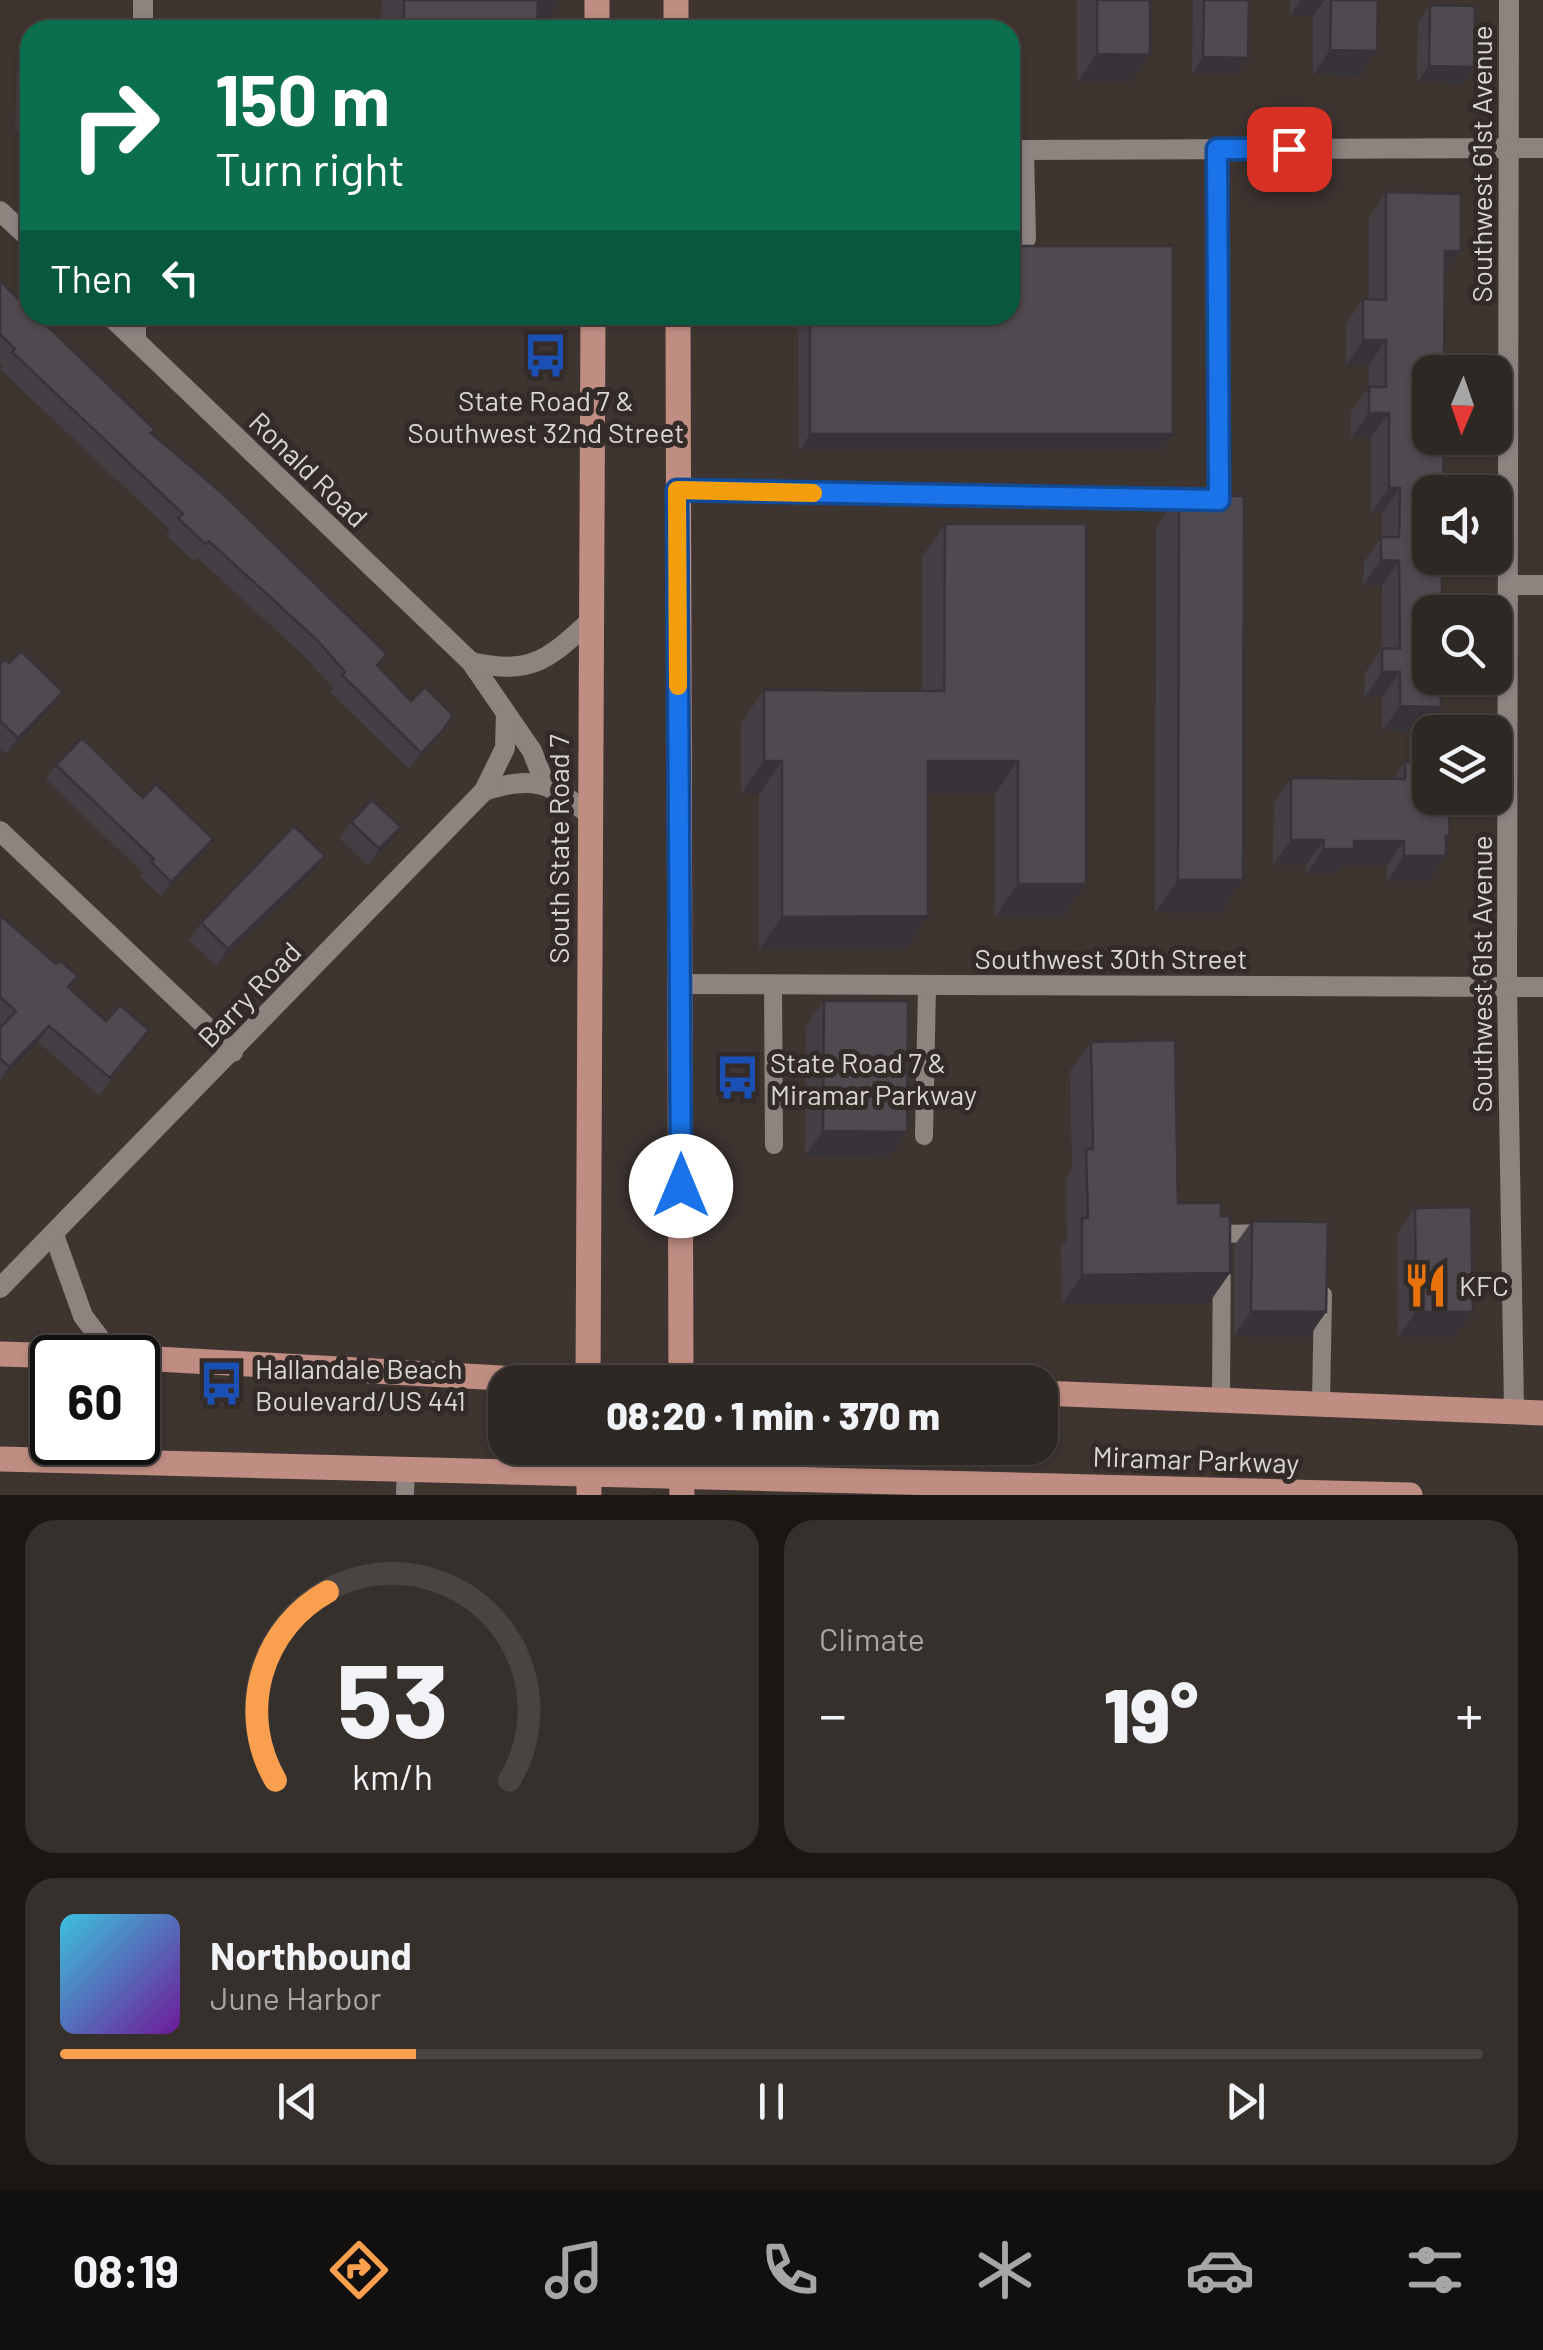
<!DOCTYPE html>
<meta charset="utf-8">
<style>
:root{--surface:#2e2825;--page:#36302d;--text:#f1f3f6;--muted:#a7a6a7;--line:#494442;--accent:#fa9f4e}
body{margin:0;font-family:Barlow,sans-serif;background:var(--page);color:var(--text);height:100vh;display:flex;flex-direction:column;font-size:38px;white-space:nowrap}
*{box-sizing:border-box;margin:0}
p{font-size:32px;color:var(--muted)}
.icon{flex:none;width:55px;height:55px;fill:none;stroke:currentColor;stroke-width:2;stroke-linecap:round;stroke-linejoin:round}
.map{position:relative;height:1495px;overflow:hidden}
.side{display:flex;flex-direction:column;gap:25px;padding:25px;background:#191614;flex:1}
.side>*{flex:none}
.top-card{position:absolute;left:20px;top:20px;width:1000px;height:305px;border-radius:30px;box-shadow:0 2px 8px #0004,0 0 0 2px var(--line);background:#0b6e4f;color:#fff;overflow:hidden}
.needle{width:65px;rotate:182deg}
.tools{position:absolute;left:1412px;top:355px;display:grid;gap:20px}
.tools a{display:grid;place-items:center;width:100px;height:100px;border-radius:20px;background:var(--surface);box-shadow:0 2px 8px #0004,0 0 0 2px var(--line);font-size:50px}
.speed{position:absolute;left:30px;top:1335px;display:flex;gap:20px;font-size:50px;font-weight:700;text-align:center}
.speed>*{display:grid;place-content:center;width:130px;height:130px;border-radius:50%;background:var(--surface);box-shadow:0 2px 8px #0004,0 0 0 2px var(--line);line-height:1}
.speed .limit{border:5px solid #111;border-radius:15px;background:#fff;color:#111}
.pin{position:absolute;display:grid;place-items:center;width:85px;height:85px;color:#fff;margin:-42px;border-radius:20px;box-shadow:0 5px 15px #0006}
.me{position:absolute;width:110px;margin:-55px;rotate:0deg;stroke-linejoin:round;filter:drop-shadow(0 0 8px #0008)}
.turn{display:flex;align-items:center;gap:35px;height:210px;padding:0 30px;font-size:45px}
.turn .icon{width:130px;height:130px;stroke-width:2.5}
.turn b{display:block;font-size:70px;line-height:85px}
.then{display:flex;align-items:center;height:95px;padding:0 30px;background:#0003;gap:20px;font-size:38px}
.big{font-size:75px;font-weight:800;line-height:1.1}
.side .card{flex:1;display:flex;flex-direction:column;justify-content:center;gap:15px;min-width:0;padding:0 35px;border-radius:30px;background:var(--page)}
.side .dial{align-items:center;gap:0}
.dial svg{height:260px;overflow:visible;fill:none;stroke:var(--line);stroke-width:7;stroke-linecap:round;text-anchor:middle}
.dial text{fill:var(--text);stroke:none}
.song{display:flex;align-items:center;gap:30px}
.cover{width:120px;height:120px;border-radius:15px;background:linear-gradient(135deg,hsl(190 70% 55%),hsl(280 70% 35%))}
.played{height:10px;border-radius:5px;background:linear-gradient(90deg,var(--accent) 25%,var(--line) 25%)}
.keys{display:flex;justify-content:space-around;direction:ltr}
.heat{display:flex;justify-content:space-between;align-items:center;font-size:55px;direction:ltr}
.side .tiles{flex:1;display:grid;gap:25px;grid-template-columns:1fr 1fr}
.card:last-child{grid-column:span 2}
.trip{position:absolute;left:488px;top:1365px;width:570px;height:100px;border-radius:30px;background:var(--surface);box-shadow:0 2px 8px #0004,0 0 0 2px var(--line);font-weight:800;line-height:100px;text-align:center}
.tabs{display:flex;height:160px;justify-content:space-around;align-items:center;background:#12100f;color:var(--muted)}
.tabs .icon{width:70px;height:70px}
.tabs .selected{color:var(--accent)}
.tabs b{font-size:45px;color:var(--text)}
.map>svg:first-child{display:block}
.lines{fill:none;stroke-linecap:round;stroke-linejoin:round}
.lane{stroke:#8d837f;stroke-width:18}
.street{stroke:#8d837f;stroke-width:20}
.primary{stroke:#c08d83;stroke-width:25}
.wall{fill:#443f45}
.shaded-wall{fill:#373338}
.building{fill:#4f4950;stroke:#373338;stroke-width:2.5}
.route-casing{stroke:#114b97;stroke-width:25}
.route{stroke:#1a73e8;stroke-width:18}
.slow{stroke:#f59e0b;stroke-width:18}
.labels{text-anchor:middle;dominant-baseline:central;stroke-width:10;stroke-linejoin:round;paint-order:stroke}
.street-label{font-size:28px;fill:#dbd6d4;stroke:#332b27}
.poi-label{font-size:28px;fill:#dbd6d4;stroke:#332b27;text-anchor:start}
</style>
<div class="map">
<svg width="1543" height="1495" viewBox="0 0 1543 1495">
<rect width="100%" height="100%" fill="#3e3531"/>
<g class="lines">
<g class="lane">
<polyline points="1025,150 1027,239"/>
<polyline points="677,491 1219,499 1217,149"/>
<polyline points="773,985 774,1145"/>
<polyline points="924,1136 927,985"/>
<polyline points="1221,1399 1222,1234 1266,1233"/>
<polyline points="1321,1402 1323,1295"/>
<polyline points="405,1495 406,1467"/>
</g>
<g class="street">
<polyline points="1509,0 1507,987 1514,1409"/>
<polyline points="143,30 143,0"/>
<polyline points="1010,150 1543,148"/>
<polyline points="0,211 30,239"/>
<polyline points="109,315 471,662 532,751 545,784"/>
<polyline points="136,340 136,315"/>
<polyline points="1509,585 1543,585"/>
<path d="M471,662C530,675 547,661 590,621"/>
<path d="M484,791C533,776 549,781 588,814"/>
<polyline points="0,831 233,1052"/>
<polyline points="679,984 1543,987"/>
<polyline points="54,1235 83,1316 114,1357"/>
<polyline points="0,1288 484,791 505,748 506,713"/>
</g>
<g class="primary">
<polyline points="676,0 676,30"/>
<polyline points="597,30 597,0"/>
<polyline points="678,315 681,1382"/>
<polyline points="0,1354 130,1358"/>
<polyline points="138,1358 501,1378 704,1382"/>
<polyline points="588,1382 593,315"/>
<polyline points="1040,1393 1543,1413"/>
<polyline points="589,1448 589,1495"/>
<polyline points="681,1448 682,1495"/>
<polyline points="0,1459 1410,1495"/>
</g>
</g>
<g class="wall">
<polygon points="382,0 561,0 547,20 537,20 537,30 381,30"/>
<polygon points="1077,0 1150,0 1130,83 1077,82"/>
<polygon points="1193,0 1249,0 1248,58 1236,75 1192,74"/>
<polygon points="1290,0 1378,0 1377,51 1359,76 1313,75 1313,16 1290,16"/>
<polygon points="1430,5 1474,67 1462,84 1417,82 1418,22"/>
<polygon points="29,51 30,134 15,134 17,68"/>
<polygon points="1386,192 1461,251 1445,273 1430,612 1445,686 1423,732 1382,731 1382,697 1364,697 1365,673 1382,648 1382,586 1363,585 1364,562 1382,537 1382,513 1371,513 1371,438 1351,438 1351,412 1369,387 1369,365 1346,365 1346,324 1363,299 1369,299 1369,217"/>
<polygon points="0,281 155,430 152,434 387,654 378,667 431,747 409,769 330,692 333,688 305,657 197,557 194,561 166,535 170,530 0,369 3,365 0,362"/>
<polygon points="798,315 1010,315 1173,434 1162,451 799,451"/>
<polygon points="1179,495 1220,913 1155,912 1156,528"/>
<polygon points="945,524 1086,884 1063,917 995,917 995,794 928,794 906,949 759,949 759,794 741,794 741,723 764,690 922,691 922,557"/>
<polygon points="9,663 63,692 51,708 6,754 0,749 0,664"/>
<polygon points="1405,762 1450,836 1446,842 1446,856 1428,881 1387,881 1387,866 1342,866 1336,874 1306,874 1306,865 1273,865 1274,803 1291,778 1393,779"/>
<polygon points="56,765 213,839 203,853 161,896 140,876 143,873 46,779"/>
<polygon points="351,822 389,844 368,866 339,838"/>
<polygon points="325,856 313,872 216,966 189,940 201,923"/>
<polygon points="0,915 70,988 106,1021 149,1030 99,1095 38,1042 0,1081 0,1028 3,1025 0,1023"/>
<polygon points="824,1001 907,1132 889,1157 805,1156 806,1026"/>
<polygon points="1091,1042 1178,1203 1209,1303 1062,1304 1061,1248 1067,1240 1066,1178 1072,1169 1070,1071"/>
<polygon points="1415,1208 1473,1312 1455,1337 1398,1337 1397,1234"/>
<polygon points="1252,1221 1309,1337 1234,1336 1234,1246"/>
</g>
<g class="shaded-wall">
<polygon points="528,0 561,0 547,20 515,19"/>
<polygon points="1301,0 1325,0 1313,16 1290,16"/>
<polygon points="1330,50 1377,51 1359,76 1313,75"/>
<polygon points="1097,54 1150,55 1130,83 1077,82"/>
<polygon points="1203,57 1248,58 1236,75 1192,74"/>
<polygon points="1429,66 1474,67 1462,84 1417,82"/>
<polygon points="26,117 30,117 30,134 15,134"/>
<polygon points="1445,251 1461,251 1443,276"/>
<polygon points="1363,340 1386,340 1369,365 1346,365"/>
<polygon points="1369,413 1389,413 1371,438 1351,438"/>
<polygon points="810,434 1173,434 1162,451 799,451"/>
<polygon points="1389,488 1400,488 1382,513 1371,513"/>
<polygon points="1381,560 1399,561 1382,586 1363,585"/>
<polygon points="1382,672 1400,672 1382,697 1364,697"/>
<polygon points="1441,686 1445,686 1431,706 1441,707 1423,732 1382,731 1400,706"/>
<polygon points="63,692 51,708 6,754 18,738"/>
<polygon points="443,730 431,747 409,769 421,753"/>
<polygon points="764,761 782,761 759,794 741,794"/>
<polygon points="928,761 1018,761 995,794 905,794"/>
<polygon points="401,827 389,844 368,866 379,849"/>
<polygon points="1446,836 1450,836 1436,856 1446,856 1428,881 1387,881 1404,856"/>
<polygon points="213,839 203,853 161,896 171,882"/>
<polygon points="1291,840 1324,840 1306,865 1273,865"/>
<polygon points="1354,841 1404,841 1387,866 1342,866 1336,874 1306,874 1323,849"/>
<polygon points="325,856 313,872 216,966 228,949"/>
<polygon points="1178,880 1243,880 1220,913 1155,912"/>
<polygon points="1018,884 1086,884 1063,917 995,917"/>
<polygon points="928,916 906,949 759,949 782,917"/>
<polygon points="49,1026 38,1042 0,1081 9,1067"/>
<polygon points="823,1131 907,1132 889,1157 805,1156"/>
<polygon points="1230,1273 1209,1303 1062,1304 1082,1275"/>
<polygon points="1251,1311 1326,1312 1309,1337 1234,1336"/>
<polygon points="1416,1312 1473,1312 1455,1337 1398,1337"/>
</g>
<g class="building">
<polygon points="404,0 538,0 537,30 404,30"/>
<polygon points="1097,0 1150,0 1150,55 1097,54"/>
<polygon points="1204,0 1249,0 1248,58 1203,57"/>
<polygon points="1331,0 1378,0 1377,51 1330,50"/>
<polygon points="1430,5 1475,6 1474,67 1429,66"/>
<polygon points="29,51 30,51 30,117 26,117"/>
<polygon points="1386,192 1461,194 1461,251 1445,251 1444,372 1430,372 1430,438 1444,438 1443,492 1430,492 1430,558 1442,558 1442,612 1430,612 1430,678 1445,678 1445,686 1441,686 1441,707 1400,706 1400,672 1382,672 1382,648 1400,649 1399,561 1381,560 1381,537 1399,537 1400,488 1389,488 1389,413 1369,413 1369,387 1386,387 1386,340 1363,340 1363,299 1386,300"/>
<polygon points="1010,246 1173,246 1173,434 810,434 810,315 1010,315"/>
<polygon points="0,281 30,310 30,315 36,315 155,430 151,433 222,493 387,654 377,665 411,701 425,687 453,715 443,730 421,753 342,675 345,672 317,640 209,541 205,544 178,518 183,514 12,352 15,349 0,334"/>
<polygon points="1179,495 1244,496 1243,880 1178,880"/>
<polygon points="945,524 1086,524 1086,884 1018,884 1018,761 928,761 928,916 782,917 782,761 764,761 764,690 944,691"/>
<polygon points="21,651 63,692 18,738 0,721 0,664 4,659 9,663"/>
<polygon points="82,738 143,798 156,784 213,839 171,882 151,862 154,859 56,765"/>
<polygon points="1405,762 1430,762 1430,798 1448,798 1450,836 1446,836 1446,856 1404,856 1404,841 1354,841 1354,849 1323,849 1324,840 1291,840 1291,778 1405,779"/>
<polygon points="372,800 401,827 379,849 351,822"/>
<polygon points="294,826 325,856 228,949 201,923"/>
<polygon points="0,915 56,964 60,961 78,976 68,987 106,1021 120,1005 149,1030 110,1078 49,1026 9,1067 0,1058 0,1028 16,1011 0,997"/>
<polygon points="824,1001 908,1001 907,1132 823,1131"/>
<polygon points="1175,1040 1178,1203 1221,1203 1221,1216 1230,1216 1230,1273 1082,1275 1082,1218 1088,1218 1086,1149 1093,1149 1091,1042"/>
<polygon points="1471,1207 1473,1312 1416,1312 1415,1208"/>
<polygon points="1252,1221 1328,1222 1326,1312 1251,1311"/>
</g>
<g class="lines">
<defs>
<polyline id="route" points="681,1186 677,490 1219,500 1217,149 1289,149"/>
</defs>
<use href="#route" class="route-casing"/>
<use href="#route" class="route"/>
<polyline class="slow" points="678,686 677,490 813,493"/>
</g>
<defs>
<symbol id="bus-bare" viewBox="-9 -9 18 18"><path d="M-5-6H5V4H4V6H2V4H-2V6H-4V4H-5ZM-3.5-4V0h7V-4ZM-3.5 1.2v1.5H-2V1.2ZM2 1.2v1.5H3.5V1.2Z" fill="#1a4fb4" stroke="#332b27" stroke-width="2.5" paint-order="stroke"/></symbol>
<symbol id="restaurant-bare" viewBox="-9 -9 18 18"><path d="M-5-6h1v4h1v-4h1v4h1v-4h1v5L-1.5 .5V6h-2V.5L-5-1ZM5-6V6H3V1.5H1.5Q1.5-4 5-6Z" fill="#e8710a" stroke="#332b27" stroke-width="2.5" paint-order="stroke"/></symbol>
</defs>
<g fill-rule="evenodd">
<use href="#bus-bare" x="514" y="324" width="63" height="63"/>
<use href="#bus-bare" x="706" y="1046" width="63" height="63"/>
<use href="#restaurant-bare" x="1394" y="1254" width="63" height="63"/>
<use href="#bus-bare" x="190" y="1352" width="63" height="63"/>
</g>
<g class="labels">
<g class="street-label">
<text transform="translate(1481 164) rotate(-90)">Southwest 61st Avenue</text>
<text transform="translate(309 469) rotate(44)">Ronald Road</text>
<text transform="translate(558 849) rotate(-90)">South State Road 7</text>
<text x="1111" y="958">Southwest 30th Street</text>
<text transform="translate(1481 974) rotate(-90)">Southwest 61st Avenue</text>
<text transform="translate(249 994) rotate(-46)">Barry Road</text>
<text transform="translate(1196 1459) rotate(2)">Miramar Parkway</text>
</g>
<g class="poi-label">
<text x="546" y="400" text-anchor="middle">State Road 7 &amp;<tspan x="546" dy="32">Southwest 32nd Street</tspan></text>
<text x="770" y="1062">State Road 7 &amp;<tspan x="770" dy="32">Miramar Parkway</tspan></text>
<text x="1459" y="1285">KFC</text>
<text x="255" y="1368">Hallandale Beach<tspan x="255" dy="32">Boulevard/US 441</tspan></text>
</g>
</g>
</svg>
<div class="tools">
<a><svg class="needle" viewBox="-14 -14 28 28"><path d="M0-13l5 13h-10z" fill="#e53935"/><path d="M0 13l5-13h-10z" fill="#a7a6a7"/></svg></a>
<a><svg class="icon" aria-label="sound" viewBox="0 0 24 24"><path d="M4 9h4l5-4v14l-5-4H4zM17 9q2 3 0 6"/></svg></a>
<a><svg class="icon" aria-label="search" viewBox="0 0 24 24"><circle cx="10" cy="10" r="6"/><path d="M15 15l6 6"/></svg></a>
<a><svg class="icon" aria-label="layers" viewBox="0 0 24 24"><path d="M12 4l9 5-9 5-9-5zM3 14l9 5 9-5"/></svg></a>
</div>
<div class="speed"><div class="limit">60</div></div>
<div class="pin" style="left:1289px;top:149px;background:#d93025"><svg class="icon" aria-label="arrive" viewBox="0 0 24 24"><path d="M6 21V4h12l-3 4 3 4H6"/></svg></div>
<svg class="me" style="left:681px;top:1186px" viewBox="-20 -20 40 40"><circle r="19" fill="#fff"/><path d="M0-13L10 11 0 6-10 11z" fill="#1a73e8"/></svg>
<div class="trip">08:20 · 1 min · 370 m</div>
<div class="top-card">
<div class="turn"><svg class="icon" aria-label="right" viewBox="0 0 24 24"><path d="M7 20v-9h11M14 6l5 5-5 5"/></svg><div><b>150 m</b>Turn right</div></div>
<div class="then">Then<svg class="icon" aria-label="left" viewBox="0 0 24 24"><path d="M17 20v-9H6M10 6l-5 5 5 5"/></svg></div>
</div>
</div>
<section class="side">
<div class="tiles">
<div class="card dial"><svg viewBox="0 0 100 80">
<path d="M14 69A42 42 0 1 1 86 69"/>
<path d="M14 69A42 42 0 0 1 30 11" stroke="#fa9f4e"/>
<text x="50" y="56" font-size="32" font-weight="700">53</text>
<text x="50" y="72" font-size="11">km/h</text>
</svg></div>
<div class="card"><p>Climate</p>
<div class="heat"><a>−</a><b class="big">19°</b><a>+</a></div>
</div>
<div class="card">
<div class="song"><i class="cover"></i><div><b>Northbound</b><p>June Harbor</p></div></div>
<div class="played"></div>
<div class="keys"><svg class="icon" aria-label="previous" viewBox="0 0 24 24"><path d="M18 5L8 12l10 7zM5 5v14"/></svg><svg class="icon" aria-label="pause" viewBox="0 0 24 24"><path d="M8 5v14M16 5v14"/></svg><svg class="icon" aria-label="next" viewBox="0 0 24 24"><path d="M6 5l10 7-10 7zM19 5v14"/></svg></div>
</div>
</div>
</section>
<nav class="tabs">
<b>08:19</b>
<svg class="icon selected" aria-label="directions" viewBox="0 0 24 24"><path d="M12 3l9 9-9 9-9-9zM9 14v-3h6M13 9l2 2-2 2"/></svg>
<svg class="icon" aria-label="music" viewBox="0 0 24 24"><path d="M9 18V5l10-2v13"/><circle cx="6" cy="18" r="3"/><circle cx="16" cy="16" r="3"/></svg>
<svg class="icon" aria-label="phone" viewBox="0 0 24 24"><path d="M5 4h4l2 5-3 2q2 4 5 5l2-3 5 2v4C11 20 4 13 5 4z"/></svg>
<svg class="icon" aria-label="climate" viewBox="0 0 24 24"><path d="M12 3v18M4 7l16 10M4 17L20 7"/></svg>
<svg class="icon" aria-label="car" viewBox="0 0 24 24"><path d="M5 17H2v-5l4-1 3-4h7l3 4 3 1v5h-3M9 17h6M6 11h13"/><circle cx="7" cy="17" r="2"/><circle cx="17" cy="17" r="2"/></svg>
<svg class="icon" aria-label="filters" viewBox="0 0 24 24"><path d="M4 7h16M4 17h16"/><circle cx="9" cy="7" r="2"/><circle cx="15" cy="17" r="2"/></svg>
</nav>
